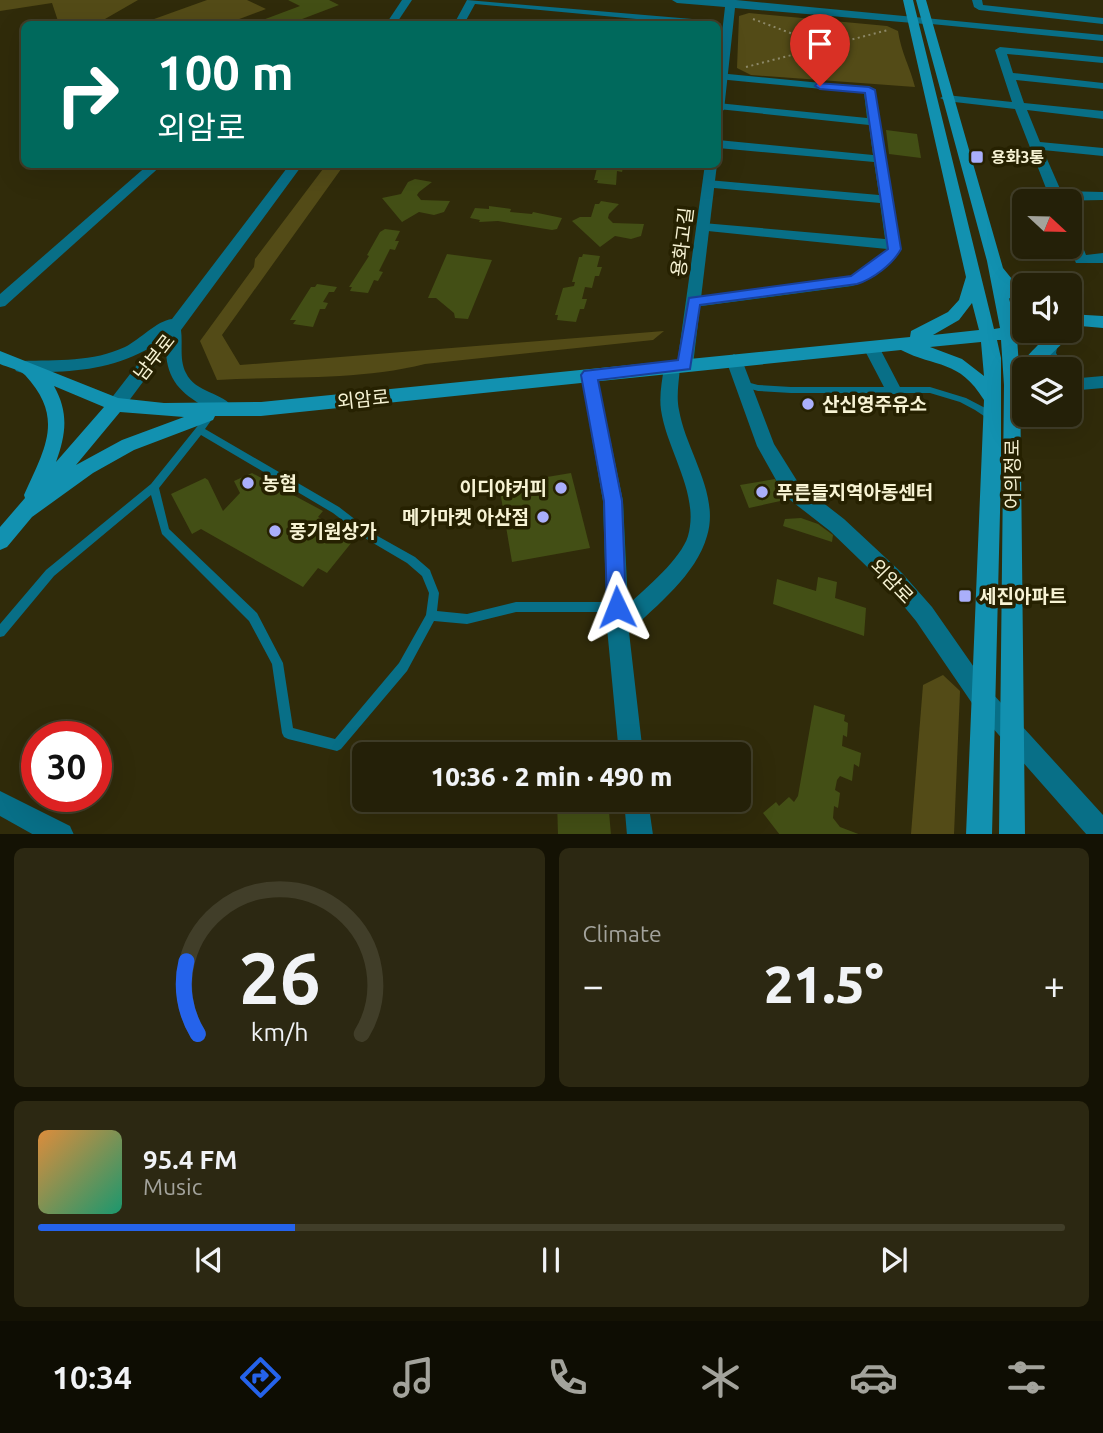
<!DOCTYPE html>
<meta charset="utf-8">
<style>
:root{--surface:#242008;--page:#2c2812;--text:#f1f3f6;--muted:#a3a39c;--line:#413e29;--accent:#2563eb}
body{margin:0;font-family:Ubuntu,"Noto Sans KR",sans-serif;background:var(--page);color:var(--text);height:100vh;display:flex;flex-direction:column;font-size:26px;white-space:nowrap}
*{box-sizing:border-box;margin:0}
p{font-size:23px;color:var(--muted)}
.icon{flex:none;width:38px;height:38px;fill:none;stroke:currentColor;stroke-width:2;stroke-linecap:round;stroke-linejoin:round}
.map{position:relative;height:834px;overflow:hidden}
.panel{display:flex;flex-direction:column;gap:14px;padding:14px;background:#141204;flex:1}
.panel>*{flex:none}
.hud{position:absolute;left:21px;top:21px;width:700px;height:147px;border-radius:10px;box-shadow:0 7px 28px #0002,0 0 0 2px var(--line);background:#00695c;color:#fff;overflow:hidden}
.needle{width:46px;rotate:112deg}
.buttons{position:absolute;left:1012px;top:189px;display:grid;gap:14px}
.buttons a{display:grid;place-items:center;width:70px;height:70px;border-radius:10px;background:var(--surface);box-shadow:0 7px 28px #0002,0 0 0 2px var(--line);font-size:35px}
.speed{position:absolute;left:21px;top:721px;display:flex;gap:14px;font-size:35px;font-weight:700;text-align:center}
.speed>*{display:grid;place-content:center;width:91px;height:91px;border-radius:50%;background:var(--surface);box-shadow:0 7px 28px #0002,0 0 0 2px var(--line);line-height:1}
.speed .limit{border:10px solid #d22;background:#fff;color:#111}
.pin{position:absolute;display:grid;place-items:center;width:60px;height:60px;color:#fff;margin:-72px -30px;border-radius:50% 50% 50% 0;rotate:-45deg;box-shadow:0 0 7px #0007}
.pin .icon{rotate:45deg}
.me{position:absolute;width:77px;margin:-38px;rotate:358deg;stroke-linejoin:round;filter:drop-shadow(0 0 5px #0008)}
.turn{display:flex;align-items:center;gap:24px;height:147px;padding:0 21px;font-size:32px}
.turn .icon{width:91px;height:91px;stroke-width:2.5}
.turn b{display:block;font-size:49px;line-height:60px}
.big{font-size:52px;font-weight:800;line-height:1.1}
.panel .tile{flex:1;display:flex;flex-direction:column;justify-content:center;gap:10px;min-width:0;padding:0 24px;border-radius:10px;background:var(--page)}
.panel .dial{align-items:center;gap:0}
.dial svg{height:182px;overflow:visible;fill:none;stroke:var(--line);stroke-width:7;stroke-linecap:round;text-anchor:middle}
.dial text{fill:var(--text);stroke:none}
.song{display:flex;align-items:center;gap:21px}
.cover{width:84px;height:84px;border-radius:10px;background:linear-gradient(135deg,hsl(30 70% 55%),hsl(160 70% 35%))}
.played{height:7px;border-radius:4px;background:linear-gradient(90deg,var(--accent) 25%,var(--line) 25%)}
.keys{display:flex;justify-content:space-around;direction:ltr}
.heat{display:flex;justify-content:space-between;align-items:center;font-size:38px;direction:ltr}
.panel .tiles{flex:1;display:grid;gap:14px;grid-template-columns:1fr 1fr}
.tile:last-child{grid-column:span 2}
.trip{position:absolute;left:352px;top:742px;width:399px;height:70px;border-radius:10px;background:var(--surface);box-shadow:0 7px 28px #0002,0 0 0 2px var(--line);font-weight:800;line-height:70px;text-align:center}
.tabs{display:flex;height:112px;justify-content:space-around;align-items:center;background:#0e0d03;color:var(--muted)}
.tabs .icon{width:49px;height:49px}
.tabs .current{color:var(--accent)}
.tabs b{font-size:32px;color:var(--text)}
.map>svg:first-child{display:block}
.green{fill:#534b17}
.building{fill:#434f15}
.lines{fill:none;stroke-linecap:round;stroke-linejoin:round}
.path{stroke:#8c8868;stroke-width:2;stroke-dasharray:2 3.5;stroke-linecap:butt}
.service{fill:#086f87;fill-rule:evenodd}
.minor{fill:#086f87;fill-rule:evenodd}
.tertiary{fill:#086f87;fill-rule:evenodd}
.secondary{fill:#1291b0;fill-rule:evenodd}
.route{fill:#2563eb;stroke:#184099;stroke-width:2}
.poi-dot{fill:#aaaffb;stroke:#262101;stroke-width:2.5}
.labels{text-anchor:middle;dominant-baseline:central;stroke-width:7;stroke-linejoin:round;paint-order:stroke}
.far-poi-label{font-size:16px;font-weight:bold;fill:#f7f3d4;stroke:#262101;text-anchor:start}
.street-label{font-size:19px;fill:#f7f3d4;stroke:#262101}
.poi-label{font-size:19px;font-weight:bold;fill:#f7f3d4;stroke:#262101;text-anchor:start}
</style>
<div class="map">
<svg width="1103" height="835" viewBox="0 0 1103 835">
<rect width="100%" height="100%" fill="#302b0a"/>
<g class="green">
<polygon points="0,0 138,0 105,19 64,24 59,24 52,3 0,11"/>
<polygon points="207,0 247,0 266,9 226,24 143,23"/>
<path d="M749,13L887,26L898,31C901,52 910,67 915,87L751,75L737,68L739,16Z"/>
<path d="M326,165H344L222,335L240,365L664,331L653,340L425,364C357,381 286,376 217,380L200,341L254,267L255,259Z"/>
<polygon points="943,675 960,691 954,834 911,834 923,685"/>
</g>
<g class="building">
<polygon points="288,0 329,0 339,5 289,24 252,24 300,6"/>
<polygon points="886,130 917,134 921,158 889,154"/>
<polygon points="598,164 624,164 622,172 617,171 616,185 597,183 598,180 594,180"/>
<polygon points="415,179 432,182 419,192 417,195 421,200 450,201 444,212 434,215 419,212 402,222 382,198 401,194 408,182"/>
<polygon points="601,201 619,204 609,214 608,218 613,223 644,224 641,236 631,239 615,236 600,247 572,221 580,217 591,217 595,204 599,204"/>
<polygon points="489,206 511,209 510,212 532,214 533,212 562,218 557,229 552,230 498,221 479,222 480,220 470,218 475,208 489,209"/>
<polygon points="385,229 400,231 395,241 399,241 395,250 390,249 379,271 383,272 378,281 374,280 368,293 350,291 352,287 349,287 369,256 367,255 380,232"/>
<polygon points="447,254 492,260 468,319 455,318 454,313 436,298 428,298"/>
<polygon points="583,254 600,256 597,267 602,267 599,276 595,276 592,288 585,287 582,299 587,299 584,309 580,309 576,322 557,320 558,315 555,315 563,288 574,286 575,282 572,282 579,257 582,257"/>
<polygon points="317,284 337,287 334,292 329,292 323,302 328,303 325,309 320,309 313,327 293,324 296,320 290,320 311,287 315,287"/>
<polygon points="252,473 323,511 318,517 356,537 327,573 318,568 303,587 201,529 192,534 171,494 205,478 208,480 223,511 240,493 234,481"/>
<polygon points="571,473 590,548 512,562 499,485"/>
<polygon points="775,479 785,500 749,508 740,485"/>
<polygon points="801,518 818,524 833,535 832,542 783,526 785,519"/>
<polygon points="818,577 837,582 835,598 866,608 864,636 773,604 777,579 816,591"/>
<polygon points="814,705 845,715 844,721 848,723 847,737 843,735 842,746 861,753 859,767 854,764 852,781 840,776 837,780 835,790 840,793 838,808 834,806 833,818 840,827 861,835 780,835 763,813 776,802 779,806 789,797 794,802 798,796"/>
<polygon points="585,744 591,748 603,748 604,754 554,754 554,751"/>
<polygon points="557,800 608,800 611,835 558,835"/>
</g>
<g class="lines">
<g class="path">
<polyline points="753,19 825,46"/>
<polyline points="746,67 888,30"/>
</g>
<g class="service">
<polygon points="743,381 758,385 791,387 930,387 966,398 989,410 997,418 996,420 990,420 975,410 960,402 930,393 791,393 758,391 740,386 739,384"/>
<path d="M211,412L214,413L215,415L205,429L339,507L374,534L415,557L430,570L431,573L439,593L437,611L467,614L516,602H617L621,603L622,607L621,611L617,612H516L467,624L434,621L407,671L341,749L337,751L288,739L284,737L282,733L272,664L249,621L162,534L151,495L54,576L4,636L0,637V624L46,570L151,484L208,413ZM201,435L333,513L368,540L407,563L422,576L429,593L426,615L399,663L335,739L293,728L283,663L257,613L169,529L159,488Z"/>
</g>
<g class="minor">
<polygon points="467,0 716,21 721,24 718,27 718,24 690,24 475,4 464,24 454,24"/>
<polygon points="972,0 982,0 983,5 1103,18 1103,24 979,10 974,7"/>
<polygon points="925,18 1103,35 1103,41 921,23 920,21"/>
<polygon points="1000,47 1103,57 1103,63 1007,54 1013,73 1103,83 1103,89 1016,80 1024,103 1103,111 1103,119 1027,110 1040,142 1103,148 1103,156 1043,150 1061,191 1103,192 1103,200 1051,201 1015,109 946,101 940,98 946,95 1012,102 995,50"/>
<path d="M718,73L873,88L901,249C890,267 873,280 852,286L694,307L689,306L686,302L689,298L694,297L850,276L870,265L887,249L698,230V224L703,223L885,239L880,203L703,187V181L708,180L879,195L874,162L718,148V140L873,155L869,125L718,109V103L867,118L864,93L718,79Z"/>
<polygon points="149,164 163,164 5,306 0,307 0,294"/>
<polygon points="1069,226 1076,230 1086,255 1103,253 1103,263 1076,263 1069,247"/>
<polygon points="1050,337 1058,343 1056,353 1065,369 1049,369 1040,353 1044,339"/>
<polygon points="871,341 877,343 901,389 899,394 887,394 885,389 863,347"/>
<polygon points="734,354 742,360 774,444 799,484 844,519 902,573 932,607 992,693 1103,815 1103,835 1087,835 976,709 916,621 888,587 830,531 785,496 757,446 726,360"/>
<path d="M672,361L680,367C679,381 676,396 679,410C686,451 720,494 707,536C696,575 657,605 629,632L643,754H619L607,628L603,501L581,375L589,369L597,375L623,501L628,605C646,588 681,559 688,536C700,494 667,451 661,410C659,396 662,381 664,367Z"/>
<polygon points="1103,376 1103,388 1069,391 1069,379"/>
<polygon points="624,800 648,800 653,835 627,835"/>
</g>
<g class="tertiary">
<polygon points="402,0 412,0 396,24 386,24"/>
<polygon points="672,0 736,0 925,18 930,21 925,24 735,8 724,110 718,113 718,68 725,7 677,3"/>
<path d="M290,164H303L181,330C183,344 179,360 186,373C195,393 224,392 234,409L231,414C221,417 214,411 205,407C181,393 167,380 166,351L122,410H110L107,405L110,400L151,347C119,366 86,371 49,372C39,373 27,375 16,371L14,367L22,361C57,360 93,362 125,347C141,339 156,321 172,319Z"/>
<polygon points="705,164 717,164 693,365 685,371 677,365"/>
<polygon points="0,791 70,826 74,835 34,835 0,816"/>
</g>
<g class="secondary">
<path d="M903,0H913L994,329L1000,328L987,261L916,0H926L1003,268L1024,294V307L1009,298L1016,327L1024,326V331H1038L1036,335L1017,338L1019,366C1033,350 1047,331 1069,331V326L1075,331L1036,369H1024V374L1020,372L1025,835H999L1004,385L1001,340H997L1001,358V472L992,835H966L984,400C959,359 936,368 901,350L261,416H215L213,420L134,450L93,473L32,517L7,547L0,550V527L25,498L24,495C45,448 65,418 25,375C20,370 7,367 0,364V351L118,398L164,403L261,402L910,337L911,331L948,312L959,300L966,277ZM972,303L979,330L933,335L959,320ZM981,342L984,376L962,359L930,347ZM54,386L104,407L56,462C66,434 69,413 54,386ZM120,412L184,417L122,440L76,465Z"/>
<polygon points="1069,314 1103,316 1103,328 1069,325"/>
</g>
</g>
<path class="route" d="M817,83L869,87L875,90L901,249C893,264 873,279 857,284L700,305L690,369L598,380L622,501L626,607L623,613L617,616L610,613L607,607L604,501L581,375L584,371L678,360L689,298L851,276L888,249L865,93L820,89L815,86Z"/>
<g class="poi-dot">
<rect x="970" y="150" width="14" height="14" rx="3.5"/>
<circle cx="808" cy="404" r="7"/>
<circle cx="248" cy="483" r="7"/>
<circle cx="561" cy="488" r="7"/>
<circle cx="762" cy="492" r="7"/>
<circle cx="543" cy="517" r="7"/>
<circle cx="275" cy="531" r="7"/>
<rect x="958" y="589" width="14" height="14" rx="3.5"/>
</g>
<g class="labels">
<g class="far-poi-label">
<text x="991" y="157">용화3통</text>
</g>
<g class="street-label">
<text transform="translate(682 242) rotate(-83)">용화고길</text>
<text transform="translate(154 357) rotate(-52)">남부로</text>
<text transform="translate(363 399) rotate(-6)">외암로</text>
<text transform="translate(1012 474) rotate(-90)">어의정로</text>
<text transform="translate(892 581) rotate(46)">외암로</text>
</g>
<g class="poi-label">
<text x="822" y="404">산신영주유소</text>
<text x="262" y="483">농협</text>
<text x="547" y="488" text-anchor="end">이디야커피</text>
<text x="776" y="492">푸른들지역아동센터</text>
<text x="529" y="517" text-anchor="end">메가마켓 아산점</text>
<text x="289" y="531">풍기원상가</text>
<text x="979" y="596">세진아파트</text>
</g>
</g>
</svg>
<div class="buttons">
<a><svg class="needle" viewBox="-14 -14 28 28"><path d="M0-13l5 13h-10z" fill="#e53935"/><path d="M0 13l5-13h-10z" fill="#a3a39c"/></svg></a>
<a><svg class="icon" aria-label="sound" viewBox="0 0 24 24"><path d="M4 9h4l5-4v14l-5-4H4zM17 9q2 3 0 6"/></svg></a>
<a><svg class="icon" aria-label="layers" viewBox="0 0 24 24"><path d="M12 4l9 5-9 5-9-5zM3 14l9 5 9-5"/></svg></a>
</div>
<div class="speed"><div class="limit">30</div></div>
<div class="pin" style="left:820px;top:86px;background:#d93025"><svg class="icon" aria-label="arrive" viewBox="0 0 24 24"><path d="M6 21V4h12l-3 4 3 4H6"/></svg></div>
<svg class="me" style="left:617px;top:607px" viewBox="-20 -20 40 40"><path d="M0-17L14 15 0 8-14 15z" fill="#2563eb" stroke="#fff" stroke-width="4"/></svg>
<div class="trip">10:36 · 2 min · 490 m</div>
<div class="hud">
<div class="turn"><svg class="icon" aria-label="right" viewBox="0 0 24 24"><path d="M7 20v-9h11M14 6l5 5-5 5"/></svg><div><b>100 m</b>외암로</div></div>
</div>
</div>
<section class="panel">
<div class="tiles">
<div class="tile dial"><svg viewBox="0 0 100 80">
<path d="M14 69A42 42 0 1 1 86 69"/>
<path d="M14 69A42 42 0 0 1 9 37" stroke="#2563eb"/>
<text x="50" y="56" font-size="32" font-weight="700">26</text>
<text x="50" y="72" font-size="11">km/h</text>
</svg></div>
<div class="tile"><p>Climate</p>
<div class="heat"><a>−</a><b class="big">21.5°</b><a>+</a></div>
</div>
<div class="tile">
<div class="song"><i class="cover"></i><div><b>95.4 FM</b><p>Music</p></div></div>
<div class="played"></div>
<div class="keys"><svg class="icon" aria-label="previous" viewBox="0 0 24 24"><path d="M18 5L8 12l10 7zM5 5v14"/></svg><svg class="icon" aria-label="pause" viewBox="0 0 24 24"><path d="M8 5v14M16 5v14"/></svg><svg class="icon" aria-label="next" viewBox="0 0 24 24"><path d="M6 5l10 7-10 7zM19 5v14"/></svg></div>
</div>
</div>
</section>
<nav class="tabs">
<b>10:34</b>
<svg class="icon current" aria-label="directions" viewBox="0 0 24 24"><path d="M12 3l9 9-9 9-9-9zM9 14v-3h6M13 9l2 2-2 2"/></svg>
<svg class="icon" aria-label="music" viewBox="0 0 24 24"><path d="M9 18V5l10-2v13"/><circle cx="6" cy="18" r="3"/><circle cx="16" cy="16" r="3"/></svg>
<svg class="icon" aria-label="phone" viewBox="0 0 24 24"><path d="M5 4h4l2 5-3 2q2 4 5 5l2-3 5 2v4C11 20 4 13 5 4z"/></svg>
<svg class="icon" aria-label="climate" viewBox="0 0 24 24"><path d="M12 3v18M4 7l16 10M4 17L20 7"/></svg>
<svg class="icon" aria-label="car" viewBox="0 0 24 24"><path d="M5 17H2v-5l4-1 3-4h7l3 4 3 1v5h-3M9 17h6M6 11h13"/><circle cx="7" cy="17" r="2"/><circle cx="17" cy="17" r="2"/></svg>
<svg class="icon" aria-label="filters" viewBox="0 0 24 24"><path d="M4 7h16M4 17h16"/><circle cx="9" cy="7" r="2"/><circle cx="15" cy="17" r="2"/></svg>
</nav>
